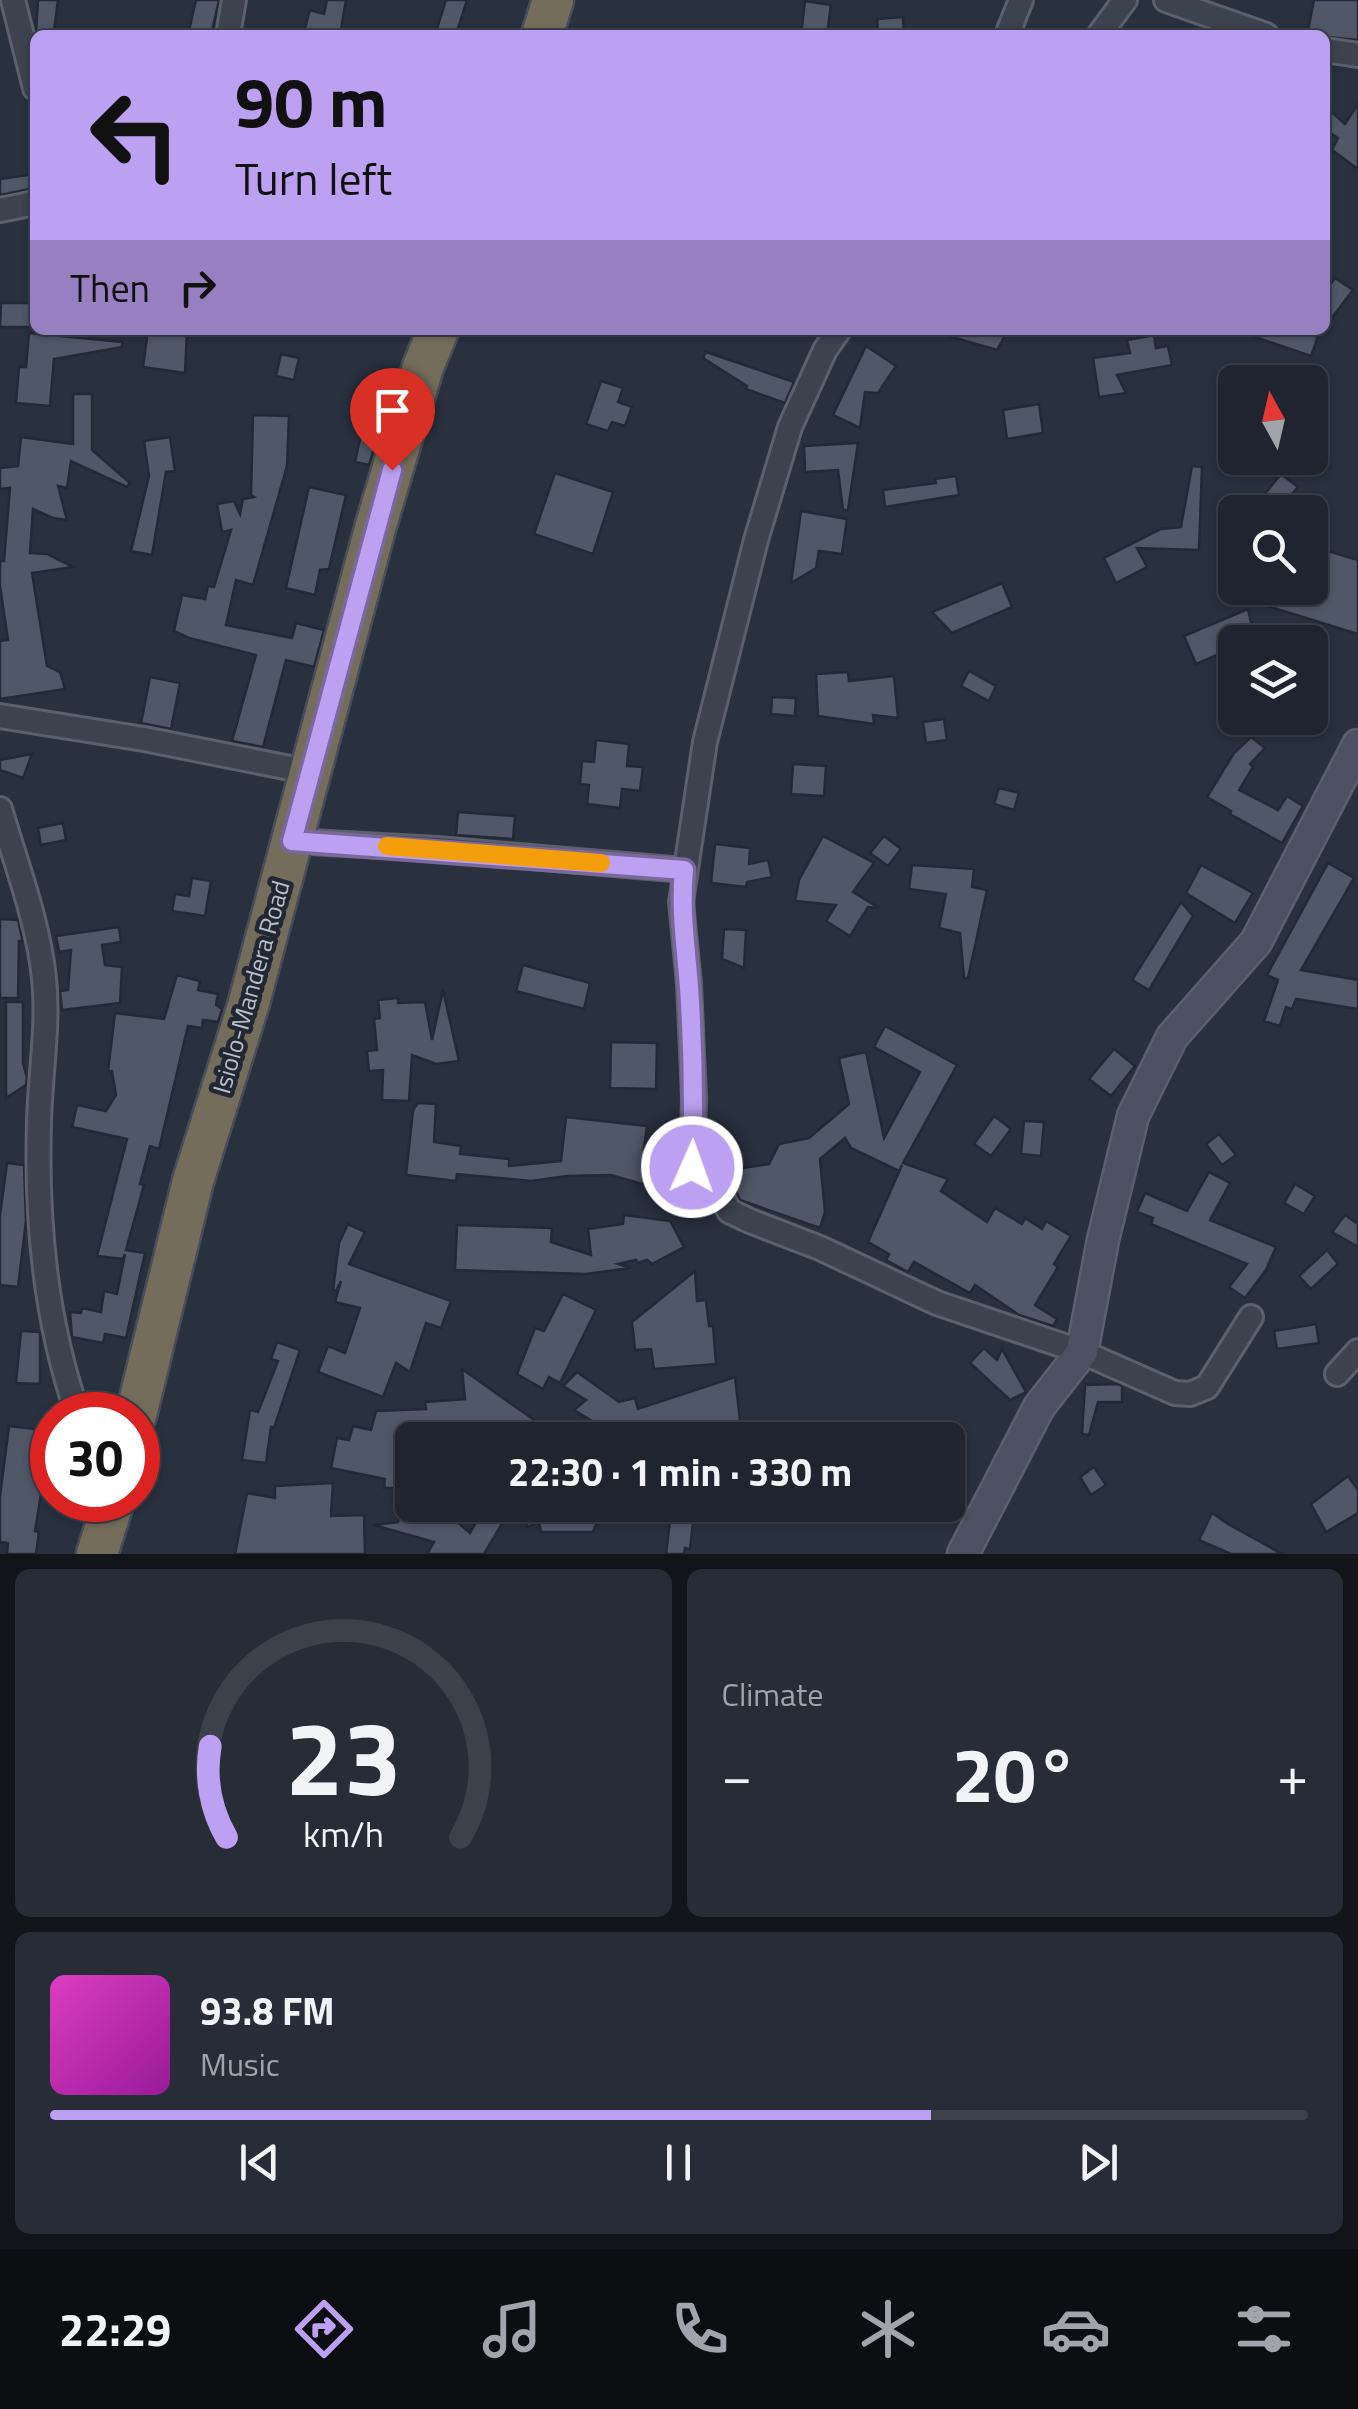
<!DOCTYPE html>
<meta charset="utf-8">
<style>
:root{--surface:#1f242e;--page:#272c36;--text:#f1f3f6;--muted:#a1a4aa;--line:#3c414a;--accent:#bca0f2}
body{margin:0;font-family:"Titillium Web",sans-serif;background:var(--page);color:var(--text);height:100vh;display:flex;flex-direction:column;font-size:38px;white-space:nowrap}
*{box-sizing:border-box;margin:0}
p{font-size:32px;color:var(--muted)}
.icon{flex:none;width:55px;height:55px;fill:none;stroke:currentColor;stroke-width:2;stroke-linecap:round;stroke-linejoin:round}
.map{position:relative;height:1554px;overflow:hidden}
.side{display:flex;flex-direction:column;gap:15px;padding:15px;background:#111419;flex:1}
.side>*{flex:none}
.top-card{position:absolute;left:30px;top:30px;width:1300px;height:305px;border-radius:15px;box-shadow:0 2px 8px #0004,0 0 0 2px var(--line);background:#bca0f2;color:#111;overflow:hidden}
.needle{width:65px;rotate:352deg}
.controls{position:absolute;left:1218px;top:365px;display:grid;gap:20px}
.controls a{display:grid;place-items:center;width:110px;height:110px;border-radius:15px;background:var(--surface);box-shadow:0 2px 8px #0004,0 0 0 2px var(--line);font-size:50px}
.speed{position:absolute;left:30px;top:1392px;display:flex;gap:20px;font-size:50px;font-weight:700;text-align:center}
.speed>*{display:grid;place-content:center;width:130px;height:130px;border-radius:50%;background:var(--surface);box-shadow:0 2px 8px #0004,0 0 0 2px var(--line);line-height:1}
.speed .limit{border:15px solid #d22;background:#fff;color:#111}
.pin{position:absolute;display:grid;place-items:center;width:85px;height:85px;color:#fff;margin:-102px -42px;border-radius:50% 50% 50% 0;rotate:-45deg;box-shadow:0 0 10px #0007}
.pin .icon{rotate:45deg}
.me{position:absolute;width:110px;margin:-55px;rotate:2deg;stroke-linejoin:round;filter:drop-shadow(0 0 8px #0008)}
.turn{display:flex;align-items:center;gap:35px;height:210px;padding:0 40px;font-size:45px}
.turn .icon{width:130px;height:130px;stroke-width:2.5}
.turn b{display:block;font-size:70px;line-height:85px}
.then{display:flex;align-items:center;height:95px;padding:0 40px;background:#0003;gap:20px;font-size:38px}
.big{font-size:75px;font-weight:700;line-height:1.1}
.side .tile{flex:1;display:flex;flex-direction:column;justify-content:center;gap:15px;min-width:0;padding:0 35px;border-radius:15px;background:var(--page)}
.side .dial{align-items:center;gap:0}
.dial svg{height:260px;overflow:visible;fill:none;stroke:var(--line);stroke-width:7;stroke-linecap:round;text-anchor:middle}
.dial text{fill:var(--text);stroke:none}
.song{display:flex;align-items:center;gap:30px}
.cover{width:120px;height:120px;border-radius:15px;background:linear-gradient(135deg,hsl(310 70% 55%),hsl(300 70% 35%))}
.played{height:10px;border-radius:5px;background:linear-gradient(90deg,var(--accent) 70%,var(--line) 70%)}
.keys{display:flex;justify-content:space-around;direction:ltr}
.heat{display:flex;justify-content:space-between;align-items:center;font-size:55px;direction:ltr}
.side .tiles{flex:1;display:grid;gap:15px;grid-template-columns:1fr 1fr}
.tile:last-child{grid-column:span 2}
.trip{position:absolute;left:395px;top:1422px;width:570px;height:100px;border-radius:15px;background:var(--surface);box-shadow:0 2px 8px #0004,0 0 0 2px var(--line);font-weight:700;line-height:100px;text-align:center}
.tab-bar{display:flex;height:160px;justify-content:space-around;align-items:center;background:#0c0e12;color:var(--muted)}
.tab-bar .icon{width:70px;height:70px}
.tab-bar .on{color:var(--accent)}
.tab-bar b{font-size:45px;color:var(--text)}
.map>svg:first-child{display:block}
.building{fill:#505767;stroke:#242936;stroke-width:2.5}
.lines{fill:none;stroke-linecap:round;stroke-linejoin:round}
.street-casing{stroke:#5b606c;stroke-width:28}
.secondary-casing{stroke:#5b606c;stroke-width:35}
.highway-casing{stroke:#484d59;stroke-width:45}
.street{stroke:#3d424f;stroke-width:22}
.secondary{stroke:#4c5161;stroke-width:30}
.highway{stroke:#746d5b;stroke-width:40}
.route-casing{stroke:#7a689d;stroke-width:25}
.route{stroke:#bca0f2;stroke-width:18}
.slow{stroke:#f59e0b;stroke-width:18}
.labels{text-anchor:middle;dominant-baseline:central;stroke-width:9;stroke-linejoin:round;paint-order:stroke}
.street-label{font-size:25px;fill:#babec9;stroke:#222734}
</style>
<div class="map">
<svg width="1358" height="1554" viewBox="0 0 1358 1554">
<rect width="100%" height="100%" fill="#29303e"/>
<g class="building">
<polygon points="38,0 58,0 54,31 36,31"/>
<polygon points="196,0 219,0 211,35 188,35"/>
<polygon points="327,0 346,0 340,35 303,35 310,10 324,14"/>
<polygon points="446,0 467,0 456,35 435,35"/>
<polygon points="1314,0 1358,0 1358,40 1307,35"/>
<polygon points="805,1 831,5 827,35 801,35"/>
<polygon points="903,17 904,35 878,35 877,19"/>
<polygon points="1358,104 1358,169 1332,150 1338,138 1325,130 1325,106 1345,124"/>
<polygon points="35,174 35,188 0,195 0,179"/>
<polygon points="1335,278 1353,290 1325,327 1325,292"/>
<polygon points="1,303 35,303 35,327 0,327"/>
<polygon points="148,330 187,330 185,373 143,367"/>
<polygon points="946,330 1008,330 997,350 945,335"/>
<polygon points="1243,330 1296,330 1318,337 1311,356 1243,333"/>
<polygon points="29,333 122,342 122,347 54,359 50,406 16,403 19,367 26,367"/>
<polygon points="1154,335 1156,348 1168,346 1172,365 1117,375 1126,393 1099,397 1093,358 1130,353 1127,340"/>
<polygon points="866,346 896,366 878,393 865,392 860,428 833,415"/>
<polygon points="706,352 794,382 785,403 746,389 747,386 703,358"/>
<polygon points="281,354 299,358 294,380 276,376"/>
<polygon points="601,381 623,388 618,402 632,407 625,426 612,422 608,431 586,424"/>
<polygon points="73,394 92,394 92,450 130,483 127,487 71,461 67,488 58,486 67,520 53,518 33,509 30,553 47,554 73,567 32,573 47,666 60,672 65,689 0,699 0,641 8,640 0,586 0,561 4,561 10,488 0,489 0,468 18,466 21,437 73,444"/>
<polygon points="1039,404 1043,433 1007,439 1003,410"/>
<polygon points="253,415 289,416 287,466 253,585 236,580 226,625 292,638 296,623 324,630 314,667 286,660 263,747 232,741 256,655 189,638 174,631 182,595 205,599 208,586 214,587 231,530 222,532 217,504 234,501 240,514 243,499 254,497 251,495"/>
<polygon points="365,417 383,418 369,465 355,462"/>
<polygon points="170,437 175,471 166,472 152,555 131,551 149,476 144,441"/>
<polygon points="858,443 848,510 843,510 838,470 805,472 804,446"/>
<polygon points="1192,466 1202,467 1199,550 1137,548 1147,567 1116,583 1104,558 1161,529 1181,527"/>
<polygon points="555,473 613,492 593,554 534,534"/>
<polygon points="1281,474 1298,487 1277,512 1260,500"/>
<polygon points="956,476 959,495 885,507 883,490 936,483 935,479"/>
<polygon points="309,487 346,495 329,569 320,570 315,595 286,588"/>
<polygon points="801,511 847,519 842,554 819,551 816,568 791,583"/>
<polygon points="1328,551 1358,560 1358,634 1235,596 1316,588"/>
<polygon points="1002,583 1012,607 952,633 932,612"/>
<polygon points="1248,609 1254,636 1225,641 1229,650 1196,664 1184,636"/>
<polygon points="969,671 996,686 989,701 961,686"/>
<polygon points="848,672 849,681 894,676 898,718 873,715 874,724 818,716 816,674"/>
<polygon points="150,677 180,683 171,729 141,723"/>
<polygon points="772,697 796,698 795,716 771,714"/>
<polygon points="944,719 947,740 926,743 923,722"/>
<polygon points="1251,737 1265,748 1250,764 1253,767 1239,790 1278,810 1287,796 1303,806 1282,843 1230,814 1231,811 1207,797 1234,753"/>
<polygon points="596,740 629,744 627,766 643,767 640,791 622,789 620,808 587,804 589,785 580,784 582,761 594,762"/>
<polygon points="32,754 23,778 0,770 0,760"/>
<polygon points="793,764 826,766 824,796 791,794"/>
<polygon points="999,788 1019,793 1014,810 994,804"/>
<polygon points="458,812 515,816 513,839 456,835"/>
<polygon points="63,823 66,840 41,845 38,828"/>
<polygon points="823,836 874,863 853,892 879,908 868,907 850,936 826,921 836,905 795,901 799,880"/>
<polygon points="884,836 901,849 888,866 870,853"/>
<polygon points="715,844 750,848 749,864 768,860 772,877 747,882 746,887 711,883"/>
<polygon points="1328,863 1354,878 1301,970 1358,980 1358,1009 1296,999 1292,1009 1286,1007 1280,1026 1264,1021 1278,980 1267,975"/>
<polygon points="912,865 974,869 972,887 987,890 968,978 964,978 960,933 939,928 946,894 909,889"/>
<polygon points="1201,865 1253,893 1235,923 1186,893"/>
<polygon points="192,878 211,881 205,916 172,911 175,894 189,896"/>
<polygon points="1181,902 1193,916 1149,990 1132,980"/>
<polygon points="0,919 18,920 22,938 23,941 19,941 18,998 0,998"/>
<polygon points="119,927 121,942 102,945 105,965 122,967 120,1003 62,1010 60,991 68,990 71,950 59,952 56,936"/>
<polygon points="724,929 746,930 744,968 722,959"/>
<polygon points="523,965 590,983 584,1009 516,991"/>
<polygon points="177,975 200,981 198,990 218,994 216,1005 222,1009 218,1022 203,1020 202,1028 188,1026 159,1149 150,1146 140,1184 144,1185 126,1250 145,1253 126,1338 105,1334 103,1343 72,1337 70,1312 81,1313 82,1308 101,1312 104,1291 117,1294 125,1254 123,1259 97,1256 127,1139 72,1127 77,1105 106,1111 116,1095 112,1071 108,1071 115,1013 164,1019"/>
<polygon points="443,990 459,1061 436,1064 412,1055 409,1101 382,1100 383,1070 369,1071 367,1051 377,1050 374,1019 380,1018 378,1000 398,998 398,1003 425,1002 432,1040"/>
<polygon points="6,1002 23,1002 23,1063 27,1078 26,1085 6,1098"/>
<polygon points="885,1026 957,1065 903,1163 948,1179 941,1191 987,1222 995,1208 1022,1224 1025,1218 1042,1229 1046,1221 1071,1236 1054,1264 1058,1267 1035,1305 1057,1319 1053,1326 1019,1315 975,1285 970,1293 914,1262 908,1272 886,1260 889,1254 868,1242 902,1165 899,1171 851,1148 845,1138 820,1159 825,1212 820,1228 740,1200 732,1183 737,1169 769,1164 779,1144 809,1138 849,1104 839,1058 866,1052 884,1138 920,1072 874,1047"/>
<polygon points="611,1042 657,1043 656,1089 610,1088"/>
<polygon points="1114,1049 1135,1066 1111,1096 1089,1079"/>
<polygon points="418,1103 436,1104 434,1142 461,1146 460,1154 509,1159 509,1166 561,1161 566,1117 647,1126 644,1150 676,1160 672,1170 678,1172 684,1183 679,1201 649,1186 611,1175 567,1176 531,1181 457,1174 456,1181 406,1175 413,1110"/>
<polygon points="994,1116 1011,1129 991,1156 974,1144"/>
<polygon points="1024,1121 1044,1122 1041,1156 1021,1154"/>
<polygon points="1219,1134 1236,1155 1222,1165 1206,1144"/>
<polygon points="7,1163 24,1165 26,1221 18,1287 0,1285 0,1215"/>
<polygon points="1209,1172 1230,1183 1210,1220 1276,1247 1266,1270 1245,1298 1229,1287 1247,1264 1151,1224 1153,1218 1137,1212 1145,1193 1187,1211"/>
<polygon points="1295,1184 1315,1196 1304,1214 1284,1203"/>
<polygon points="624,1215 670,1221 684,1247 652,1264 647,1260 638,1263 636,1260 618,1264 631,1268 586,1274 455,1270 457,1225 552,1228 551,1242 591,1255 588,1229 623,1224"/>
<polygon points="1345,1215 1358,1224 1358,1247 1332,1232"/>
<polygon points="348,1224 365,1232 349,1264 451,1301 441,1328 426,1323 410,1372 396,1363 383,1397 318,1372 328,1346 345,1353 360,1308 335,1302 341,1281 336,1291 333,1290 339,1243"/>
<polygon points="1327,1250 1338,1264 1311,1289 1299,1276"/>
<polygon points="695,1271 697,1301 706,1300 709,1326 713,1326 716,1364 654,1369 651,1349 635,1350 632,1322"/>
<polygon points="563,1294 596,1310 560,1383 549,1377 543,1389 517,1374 535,1328 544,1331"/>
<polygon points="1316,1324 1319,1343 1277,1349 1274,1331"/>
<polygon points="21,1331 40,1332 40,1384 16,1383"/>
<polygon points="277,1342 300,1350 274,1428 271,1427 266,1463 242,1460 250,1410 258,1412 278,1361 271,1359"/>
<polygon points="984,1348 997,1360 1002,1349 1026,1392 1010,1400 970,1363"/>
<polygon points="462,1369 540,1424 497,1432 498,1440 412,1440 412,1449 408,1449 410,1488 384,1488 385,1479 331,1468 337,1438 349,1440 353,1426 371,1430 376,1411 426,1409 425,1402 465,1399"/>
<polygon points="577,1372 619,1402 635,1398 638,1409 735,1377 740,1420 735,1440 683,1440 641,1425 633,1438 618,1431 615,1435 574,1410 586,1400 563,1386"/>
<polygon points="1118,1384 1122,1386 1122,1402 1098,1402 1089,1435 1082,1434 1085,1385"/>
<polygon points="9,1426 52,1431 47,1488 42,1488 35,1531 39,1532 36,1554 7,1554 8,1543 0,1542 0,1496"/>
<polygon points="1094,1467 1106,1485 1091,1495 1080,1477"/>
<polygon points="1348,1476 1358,1490 1358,1513 1326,1532 1311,1504"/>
<polygon points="333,1483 331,1516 364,1515 365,1554 235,1554 247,1493 275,1498 275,1486"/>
<polygon points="403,1505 427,1505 422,1519 449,1515 470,1533 486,1505 513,1505 484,1554 427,1554 434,1542 374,1525 398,1522"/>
<polygon points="514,1505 582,1505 601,1512 593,1532 541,1532 539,1521 528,1527"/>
<polygon points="672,1505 695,1505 690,1549 685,1548 684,1554 666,1554"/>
<polygon points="1212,1513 1228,1524 1282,1554 1231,1554 1199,1540"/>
</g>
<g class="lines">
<defs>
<g id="street">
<polyline points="13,0 35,88"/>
<polyline points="1166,0 1266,35"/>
<polyline points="228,35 234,0"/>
<polyline points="1007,35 1021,0"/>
<polyline points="1099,35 1125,0"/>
<polyline points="1325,50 1358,55"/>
<polyline points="0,210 35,203"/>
<polyline points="839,330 825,350 790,427 756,540 705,742 681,902 689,984 694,1098 692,1167 718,1189 729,1211 750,1221 820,1248 937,1303 1082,1352 1175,1393 1190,1394 1207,1387 1251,1317"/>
<polyline points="0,716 144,739 310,772"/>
<path d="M0,809C16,864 38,921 44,978C49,1026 40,1075 39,1123C36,1220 46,1323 78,1415"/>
<polyline points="292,841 437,849 684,870"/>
<polyline points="1337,1374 1358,1351"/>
</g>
<polyline id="secondary" points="963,1554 1039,1407 1082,1352 1103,1240 1133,1116 1172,1037 1256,942 1358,745"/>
<g id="highway">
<polyline points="542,35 553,0"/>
<polyline points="136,1415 193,1181 248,1006 376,525 423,367 438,330"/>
<polyline points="97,1554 114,1500"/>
</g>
</defs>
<use href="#street" class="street-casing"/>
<use href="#secondary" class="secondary-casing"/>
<use href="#highway" class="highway-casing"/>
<use href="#street" class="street"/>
<use href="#secondary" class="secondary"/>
<use href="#highway" class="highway"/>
</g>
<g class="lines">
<defs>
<path id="route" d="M392,470L292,841L684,870C680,910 686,947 689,987C693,1047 694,1107 692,1167"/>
</defs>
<use href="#route" class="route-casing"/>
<use href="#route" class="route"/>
<polyline class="slow" points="387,846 601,863"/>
</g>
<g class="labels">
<g class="street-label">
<text transform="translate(251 987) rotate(-74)">Isiolo-Mandera Road</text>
</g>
</g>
</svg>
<div class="controls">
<a><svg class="needle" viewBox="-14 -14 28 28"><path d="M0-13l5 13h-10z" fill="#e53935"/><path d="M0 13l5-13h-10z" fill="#a1a4aa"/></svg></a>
<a><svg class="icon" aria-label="search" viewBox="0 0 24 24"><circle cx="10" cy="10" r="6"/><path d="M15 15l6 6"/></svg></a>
<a><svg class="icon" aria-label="layers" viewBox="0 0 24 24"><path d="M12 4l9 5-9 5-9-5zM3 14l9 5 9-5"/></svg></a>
</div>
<div class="speed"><div class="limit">30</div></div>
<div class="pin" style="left:392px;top:470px;background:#d93025"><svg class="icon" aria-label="arrive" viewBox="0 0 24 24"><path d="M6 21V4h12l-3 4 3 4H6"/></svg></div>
<svg class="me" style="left:692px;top:1167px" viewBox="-20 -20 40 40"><circle r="17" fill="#bca0f2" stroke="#fff" stroke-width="3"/><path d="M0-11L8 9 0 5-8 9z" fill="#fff"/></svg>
<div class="trip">22:30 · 1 min · 330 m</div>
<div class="top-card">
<div class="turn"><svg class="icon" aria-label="left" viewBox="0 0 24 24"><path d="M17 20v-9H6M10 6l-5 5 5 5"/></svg><div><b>90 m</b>Turn left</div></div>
<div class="then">Then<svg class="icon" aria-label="right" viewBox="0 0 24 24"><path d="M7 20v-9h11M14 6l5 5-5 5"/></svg></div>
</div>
</div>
<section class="side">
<div class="tiles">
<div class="tile dial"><svg viewBox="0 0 100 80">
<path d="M14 69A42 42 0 1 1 86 69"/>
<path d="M14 69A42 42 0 0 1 9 41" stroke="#bca0f2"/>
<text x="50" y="56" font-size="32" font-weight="700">23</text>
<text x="50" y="72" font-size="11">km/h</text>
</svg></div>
<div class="tile"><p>Climate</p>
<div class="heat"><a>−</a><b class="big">20°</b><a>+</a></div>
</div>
<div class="tile">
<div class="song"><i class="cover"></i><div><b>93.8 FM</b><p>Music</p></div></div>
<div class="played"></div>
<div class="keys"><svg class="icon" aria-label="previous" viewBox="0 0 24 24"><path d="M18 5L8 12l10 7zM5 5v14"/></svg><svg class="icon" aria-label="pause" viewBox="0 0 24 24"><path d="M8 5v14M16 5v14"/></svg><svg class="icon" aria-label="next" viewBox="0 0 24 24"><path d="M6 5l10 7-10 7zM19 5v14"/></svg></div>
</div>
</div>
</section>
<nav class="tab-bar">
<b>22:29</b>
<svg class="icon on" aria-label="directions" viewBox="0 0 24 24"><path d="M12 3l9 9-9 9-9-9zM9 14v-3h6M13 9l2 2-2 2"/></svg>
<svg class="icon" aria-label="music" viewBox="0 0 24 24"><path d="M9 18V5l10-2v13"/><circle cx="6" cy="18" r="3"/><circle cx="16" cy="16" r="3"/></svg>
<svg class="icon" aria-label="phone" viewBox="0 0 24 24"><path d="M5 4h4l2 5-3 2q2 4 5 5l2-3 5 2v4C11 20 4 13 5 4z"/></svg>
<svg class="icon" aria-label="climate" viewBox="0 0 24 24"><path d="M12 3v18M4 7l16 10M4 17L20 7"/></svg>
<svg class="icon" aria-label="car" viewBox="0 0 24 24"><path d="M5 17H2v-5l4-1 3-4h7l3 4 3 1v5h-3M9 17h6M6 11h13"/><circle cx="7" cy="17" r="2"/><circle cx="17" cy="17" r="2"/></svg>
<svg class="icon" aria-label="filters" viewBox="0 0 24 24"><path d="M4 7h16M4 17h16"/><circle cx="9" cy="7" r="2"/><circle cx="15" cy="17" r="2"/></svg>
</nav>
